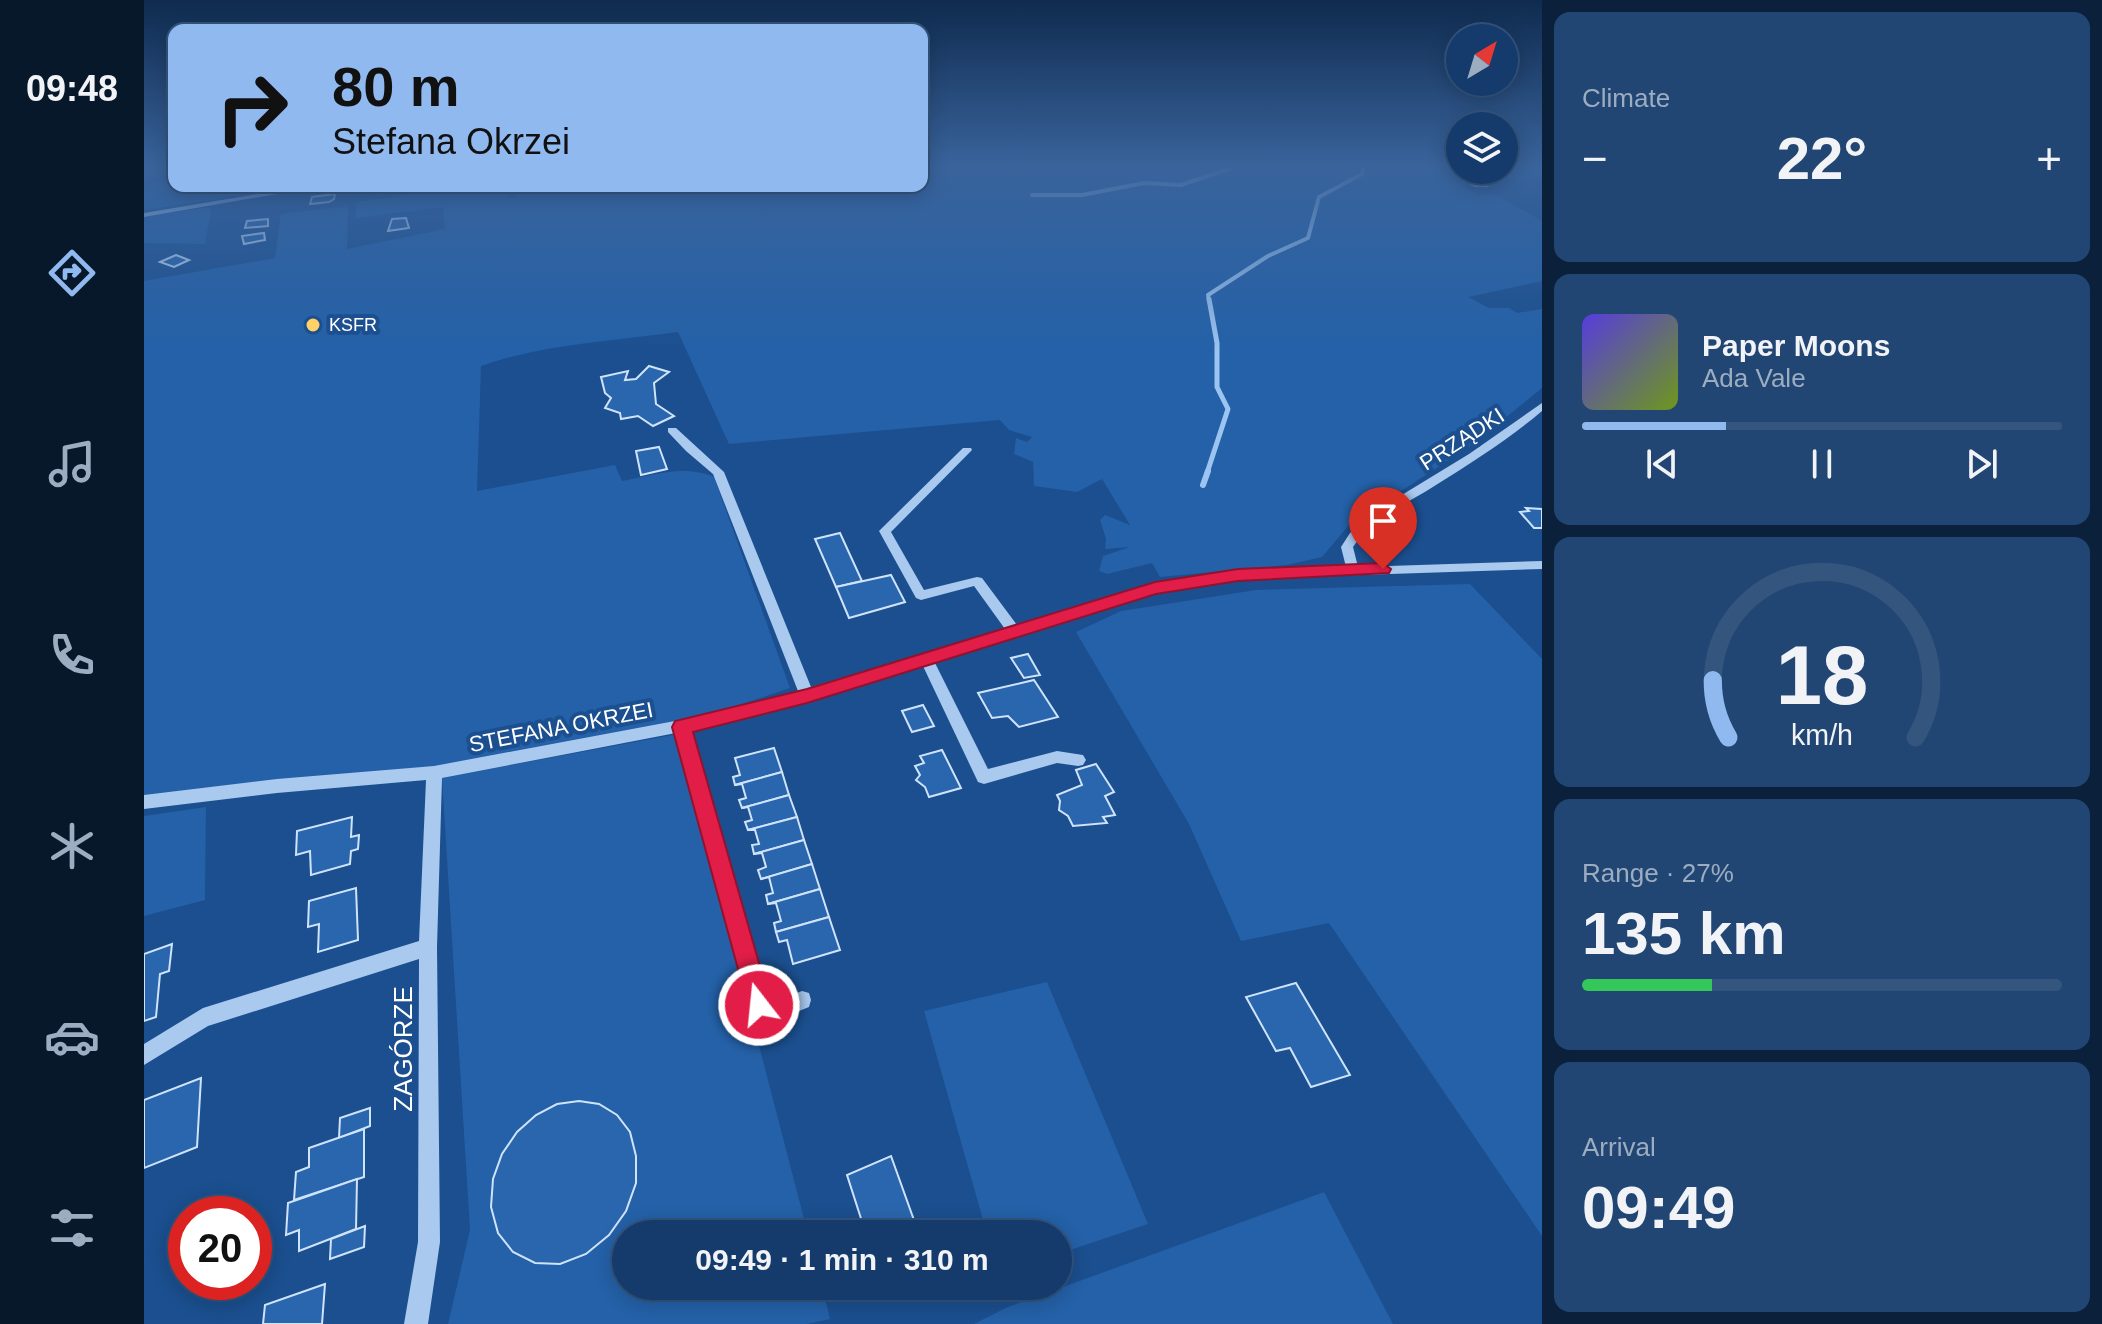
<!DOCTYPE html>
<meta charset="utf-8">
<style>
:root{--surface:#143b6b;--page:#214673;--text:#f1f3f6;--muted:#9dadc1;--line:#33557e;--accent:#90b9f0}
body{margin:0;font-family:Helvetica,sans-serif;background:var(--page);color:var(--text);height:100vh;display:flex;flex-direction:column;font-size:30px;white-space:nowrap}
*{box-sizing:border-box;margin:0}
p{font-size:26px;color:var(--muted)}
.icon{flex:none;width:44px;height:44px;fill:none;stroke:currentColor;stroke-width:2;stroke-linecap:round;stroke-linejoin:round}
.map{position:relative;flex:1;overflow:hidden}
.side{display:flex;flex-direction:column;gap:12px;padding:12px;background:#0b203b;width:560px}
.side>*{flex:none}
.guide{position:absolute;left:24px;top:24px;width:760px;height:168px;border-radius:16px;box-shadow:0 4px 20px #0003,0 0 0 2px var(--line);background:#90b9f0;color:#111;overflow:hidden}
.needle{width:52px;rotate:38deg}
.controls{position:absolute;left:1302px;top:24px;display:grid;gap:16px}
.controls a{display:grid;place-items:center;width:72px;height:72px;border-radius:50%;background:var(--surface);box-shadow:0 4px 20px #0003,0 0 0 2px var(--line);font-size:40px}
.speed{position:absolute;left:24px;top:1196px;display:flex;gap:16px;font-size:40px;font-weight:700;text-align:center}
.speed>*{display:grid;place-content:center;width:104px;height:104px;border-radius:50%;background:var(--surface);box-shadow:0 4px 20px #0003,0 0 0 2px var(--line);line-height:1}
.speed .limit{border:12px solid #d22;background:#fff;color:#111}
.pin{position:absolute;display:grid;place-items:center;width:68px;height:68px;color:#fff;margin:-82px -34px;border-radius:50% 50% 50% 0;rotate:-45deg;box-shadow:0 0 8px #0007}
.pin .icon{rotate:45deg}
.me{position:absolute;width:88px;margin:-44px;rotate:344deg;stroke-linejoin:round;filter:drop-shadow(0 0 6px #0008)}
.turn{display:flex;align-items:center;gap:28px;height:168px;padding:0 32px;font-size:36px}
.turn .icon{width:104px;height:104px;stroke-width:2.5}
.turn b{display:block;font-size:56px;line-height:68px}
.big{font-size:60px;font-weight:800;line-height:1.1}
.side .widget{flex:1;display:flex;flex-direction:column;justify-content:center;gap:12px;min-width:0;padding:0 28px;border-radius:16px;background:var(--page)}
.side .dial{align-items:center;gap:0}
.dial svg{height:208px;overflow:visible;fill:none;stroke:var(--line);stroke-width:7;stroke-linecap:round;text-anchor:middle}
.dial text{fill:var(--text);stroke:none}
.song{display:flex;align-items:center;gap:24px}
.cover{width:96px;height:96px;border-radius:12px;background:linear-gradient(135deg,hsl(250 70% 55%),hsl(80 70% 35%))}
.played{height:8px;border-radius:4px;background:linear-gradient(90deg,var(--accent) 30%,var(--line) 30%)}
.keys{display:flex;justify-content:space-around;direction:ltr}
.heat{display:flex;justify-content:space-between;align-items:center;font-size:44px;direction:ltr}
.charge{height:12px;border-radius:6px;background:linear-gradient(90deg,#34c759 27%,var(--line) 0)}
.trip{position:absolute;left:468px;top:1220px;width:460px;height:80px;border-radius:40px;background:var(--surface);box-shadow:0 4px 20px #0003,0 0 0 2px var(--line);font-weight:800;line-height:80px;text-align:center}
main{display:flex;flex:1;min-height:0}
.menu{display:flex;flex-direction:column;width:144px;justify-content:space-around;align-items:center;background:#08182b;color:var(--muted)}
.menu .icon{width:56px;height:56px}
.menu .on{color:var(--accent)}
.menu b{font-size:36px;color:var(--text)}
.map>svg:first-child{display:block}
.green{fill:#2461a8}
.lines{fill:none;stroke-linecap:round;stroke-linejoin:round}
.stream-far2{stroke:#9cc4f0;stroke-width:4}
.stream-far1{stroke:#9cc4f0;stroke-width:5}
.stream{stroke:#9cc4f0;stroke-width:6}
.building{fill:#2a66ad;stroke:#cfe3fa;stroke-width:2}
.minor{fill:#a9c9ee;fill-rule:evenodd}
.route{fill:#e11d48;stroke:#92132f;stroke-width:2}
.poi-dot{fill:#ffd166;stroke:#1b4f8f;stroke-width:3}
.labels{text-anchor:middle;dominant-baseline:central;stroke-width:8;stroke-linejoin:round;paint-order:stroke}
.far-poi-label{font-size:18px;fill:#fff;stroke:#1b4f8f;text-anchor:start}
.street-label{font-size:22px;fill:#fff;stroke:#1b4f8f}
.near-street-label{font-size:26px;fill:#fff;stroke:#1b4f8f}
</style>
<main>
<nav class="menu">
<b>09:48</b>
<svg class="icon on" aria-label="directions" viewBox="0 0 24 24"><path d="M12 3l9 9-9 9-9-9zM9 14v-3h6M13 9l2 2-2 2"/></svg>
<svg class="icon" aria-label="music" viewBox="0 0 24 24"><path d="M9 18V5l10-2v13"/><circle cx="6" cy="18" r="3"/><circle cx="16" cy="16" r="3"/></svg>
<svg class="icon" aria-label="phone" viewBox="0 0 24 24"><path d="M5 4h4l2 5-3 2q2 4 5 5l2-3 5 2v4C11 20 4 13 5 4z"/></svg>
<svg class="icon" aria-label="climate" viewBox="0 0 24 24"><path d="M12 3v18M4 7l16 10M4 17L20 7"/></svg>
<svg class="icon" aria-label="car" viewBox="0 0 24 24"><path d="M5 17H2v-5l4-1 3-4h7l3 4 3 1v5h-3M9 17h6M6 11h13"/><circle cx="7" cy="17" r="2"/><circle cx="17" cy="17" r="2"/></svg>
<svg class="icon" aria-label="filters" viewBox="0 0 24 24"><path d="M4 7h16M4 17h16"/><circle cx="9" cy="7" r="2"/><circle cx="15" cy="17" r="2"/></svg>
</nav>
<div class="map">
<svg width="1398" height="1324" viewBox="0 0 1398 1324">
<rect width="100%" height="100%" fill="#1b4f8f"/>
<g class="green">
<polygon points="0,166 30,166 30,186 157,186 0,210 0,184 18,181 24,174 0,180"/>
<path d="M778,166H1316V170L1299,172L1333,196L1350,194L1398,221V281L1324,297L1345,308H1365L1373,313L1398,309V388L1328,445L1205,525L1178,557L1143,565L1016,577L1008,563L963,574L955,571L959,556L986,547L961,549L962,539L956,520L961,515L986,525L958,479L933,492L890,486L889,462L870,454L872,438L883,442L888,437L865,430L856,420L585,444L534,332C469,341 400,344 337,366L333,491L471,465L478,481C509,475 541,464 570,477L646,688L519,731L290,773L0,802V281L131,258L137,214L204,206L203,249L301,229L299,207L212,218V202L283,192L282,186H362L364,198L371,197L369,186H551L555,194L697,186H778Z"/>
<polygon points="1360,166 1398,166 1398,177 1373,180 1329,170 1360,170"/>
<polygon points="64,207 67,210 61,244 0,243 0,217"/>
<polygon points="1326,584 1398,659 1398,1236 1185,923 1097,941 1045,824 932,632 977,611 1112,590"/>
<polygon points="534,734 664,1234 482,1234 482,1286 678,1286 686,1319 663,1324 304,1324 326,1230 298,778"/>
<polygon points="62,807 61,900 0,916 0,816"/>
<polygon points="903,982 1004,1224 914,1254 914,1234 843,1234 780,1011"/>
<polygon points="1180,1192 1249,1324 830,1324 864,1307"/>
</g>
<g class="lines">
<g class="stream-far2">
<polyline points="888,195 938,195 1000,183 1037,185 1093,166"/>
<polyline points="1065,301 1064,295 1124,256 1164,238 1175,197 1218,174 1220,166"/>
</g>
<polyline class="stream-far1" points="1063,473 1084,409 1073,387 1073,343 1065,299"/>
<polyline class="stream" points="1059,485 1064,471"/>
</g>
<g class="building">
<polygon points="1312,174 1323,174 1342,186 1331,186"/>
<polygon points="191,194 190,199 185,202 166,204 168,197"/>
<polygon points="262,218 265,228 244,231 248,219"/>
<polygon points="124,219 124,226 101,228 103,221"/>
<polygon points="120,233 121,240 100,244 98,236"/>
<polygon points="32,255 45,260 30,267 16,262"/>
<polygon points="505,366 525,372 510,383 512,404 530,416 509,426 494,416 477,419 476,413 461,408 467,398 461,393 457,377 484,371 481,380 492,379"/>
<polygon points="515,447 523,469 497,475 492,451"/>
<polygon points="1382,508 1398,509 1398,528 1390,528 1376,512 1385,511"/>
<polygon points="696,533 718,581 692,587 671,539"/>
<polygon points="747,575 761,602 705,618 692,587"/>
<polygon points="884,654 896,675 880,678 867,658"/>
<polygon points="890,680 914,717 875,727 864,716 848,718 834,693"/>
<polygon points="779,705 790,726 768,732 758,711"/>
<polygon points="630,748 638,772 591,785 589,777 596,775 591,758"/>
<polygon points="798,750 817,788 785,797 781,787 772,780 776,775 771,766 780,763 776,756"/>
<polygon points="952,764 970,792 961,796 971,815 959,817 963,823 929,826 924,816 915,810 916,801 913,795 938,785 932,770"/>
<polygon points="638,772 645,795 598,808 595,800 602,798 598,784 591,785"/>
<polygon points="645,795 653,817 604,830 601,822 608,820 604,807 598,808"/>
<polygon points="208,817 207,837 215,835 214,849 207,851 206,864 167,875 166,851 152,855 153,831"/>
<polygon points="653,817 660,840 610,854 608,845 615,844 611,830 604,830"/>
<polygon points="660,840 668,864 617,879 614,870 622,867 618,853 610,854"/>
<polygon points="668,864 676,889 624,904 622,895 629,893 625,877 617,879"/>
<polygon points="212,888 214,940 174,952 175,924 164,927 165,901"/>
<polygon points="676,889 685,917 632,932 630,923 637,921 632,903 624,904"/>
<polygon points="685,917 696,950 649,964 643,940 635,942 632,932"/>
<polygon points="28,944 25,971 16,974 12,1017 0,1021 0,954"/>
<polygon points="1152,983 1206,1075 1167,1087 1146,1048 1132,1051 1102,997"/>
<polygon points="57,1078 53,1147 0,1168 0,1100"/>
<polygon points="435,1101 455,1104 473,1115 486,1132 492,1156 492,1183 482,1211 465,1235 442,1254 416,1264 391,1263 369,1252 354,1233 347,1207 349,1179 358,1154 373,1132 392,1115 413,1104"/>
<polygon points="226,1108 226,1126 195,1138 196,1118"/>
<polygon points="220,1129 220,1177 150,1200 152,1172 165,1167 165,1148"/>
<polygon points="747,1156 771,1223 745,1234 722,1234 703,1175"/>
<polygon points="213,1179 212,1229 155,1251 155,1230 142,1235 144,1203"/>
<polygon points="221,1226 220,1247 186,1259 187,1239"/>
<polygon points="181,1284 178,1324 119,1324 121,1305"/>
</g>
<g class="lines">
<g class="minor">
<polygon points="162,186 179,186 0,217 0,213"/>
<path d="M1398,403V411C1365,439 1329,462 1292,485C1263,504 1229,517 1209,547L1214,567L1398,561V569L1094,579L1012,592L790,661L844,769L913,751L939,755L942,760L939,765L934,766L913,763L840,784L834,782L778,664C700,688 626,715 546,730L622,997L635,1000L658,991L665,993L667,1000L665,1007L635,1019L608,1012L606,1005L532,733L298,778L293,947L296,1242L284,1324H260L274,1242L275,959L64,1026L0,1065V1044L59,1008L275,941L282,780L133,793L0,809V795L133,779L290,766L595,709L654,691L569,474L542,451L524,432V428H532L580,472L667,687L861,629L830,586L777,600L772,598L735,531L819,448H827L828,450L747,532L780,590L833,577L838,578L873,625L1011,583L1094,571L1202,567L1197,547L1206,533L1225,515L1325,454Z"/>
</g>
</g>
<linearGradient id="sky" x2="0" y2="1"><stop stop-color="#0f2b4f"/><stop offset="0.47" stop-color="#39639b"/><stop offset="1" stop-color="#39639b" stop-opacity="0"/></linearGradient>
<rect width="1398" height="351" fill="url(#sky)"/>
<polygon class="route" points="1239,563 1247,569 1245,573 1094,581 1012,594 663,703 549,732 627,1005 624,1013 615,1017 606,1013 528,727 531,721 663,689 1011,582 1094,569"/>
<circle class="poi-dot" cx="169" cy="325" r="8"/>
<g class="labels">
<g class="far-poi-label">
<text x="185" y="325">KSFR</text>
</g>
<g class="street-label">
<text transform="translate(1318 439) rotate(-33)">PRZĄDKI</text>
<text transform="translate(417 727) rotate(-11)">STEFANA OKRZEI</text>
</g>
<g class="near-street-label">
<text transform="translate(259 1049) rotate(-90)">ZAGÓRZE</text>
</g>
</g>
</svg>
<div class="controls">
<a><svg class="needle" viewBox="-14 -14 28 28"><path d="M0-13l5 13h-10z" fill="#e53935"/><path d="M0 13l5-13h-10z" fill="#9dadc1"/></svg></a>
<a><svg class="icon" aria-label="layers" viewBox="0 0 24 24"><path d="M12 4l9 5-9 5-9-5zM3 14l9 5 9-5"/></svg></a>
</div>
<div class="speed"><div class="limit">20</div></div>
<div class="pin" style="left:1239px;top:569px;background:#d93025"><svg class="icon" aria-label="arrive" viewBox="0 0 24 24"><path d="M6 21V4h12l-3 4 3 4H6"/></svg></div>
<svg class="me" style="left:615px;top:1005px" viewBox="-20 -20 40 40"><circle r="17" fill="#e11d48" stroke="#fff" stroke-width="3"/><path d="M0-11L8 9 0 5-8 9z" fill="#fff"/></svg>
<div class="trip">09:49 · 1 min · 310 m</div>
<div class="guide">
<div class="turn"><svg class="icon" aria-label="right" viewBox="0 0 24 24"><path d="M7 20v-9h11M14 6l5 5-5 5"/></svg><div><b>80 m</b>Stefana Okrzei</div></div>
</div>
</div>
<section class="side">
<div class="widget"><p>Climate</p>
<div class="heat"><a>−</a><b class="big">22°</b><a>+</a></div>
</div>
<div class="widget">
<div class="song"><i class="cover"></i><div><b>Paper Moons</b><p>Ada Vale</p></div></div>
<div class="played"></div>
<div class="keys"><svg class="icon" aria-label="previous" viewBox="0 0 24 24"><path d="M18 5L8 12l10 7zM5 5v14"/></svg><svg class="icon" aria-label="pause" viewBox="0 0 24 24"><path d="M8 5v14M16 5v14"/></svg><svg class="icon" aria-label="next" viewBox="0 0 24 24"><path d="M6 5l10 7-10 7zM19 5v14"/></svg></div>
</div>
<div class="widget dial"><svg viewBox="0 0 100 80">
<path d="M14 69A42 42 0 1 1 86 69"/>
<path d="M14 69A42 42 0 0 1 8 47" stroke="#90b9f0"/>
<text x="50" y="56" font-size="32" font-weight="700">18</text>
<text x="50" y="72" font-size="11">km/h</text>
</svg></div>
<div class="widget"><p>Range · 27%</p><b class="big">135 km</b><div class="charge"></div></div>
<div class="widget"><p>Arrival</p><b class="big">09:49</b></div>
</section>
</main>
